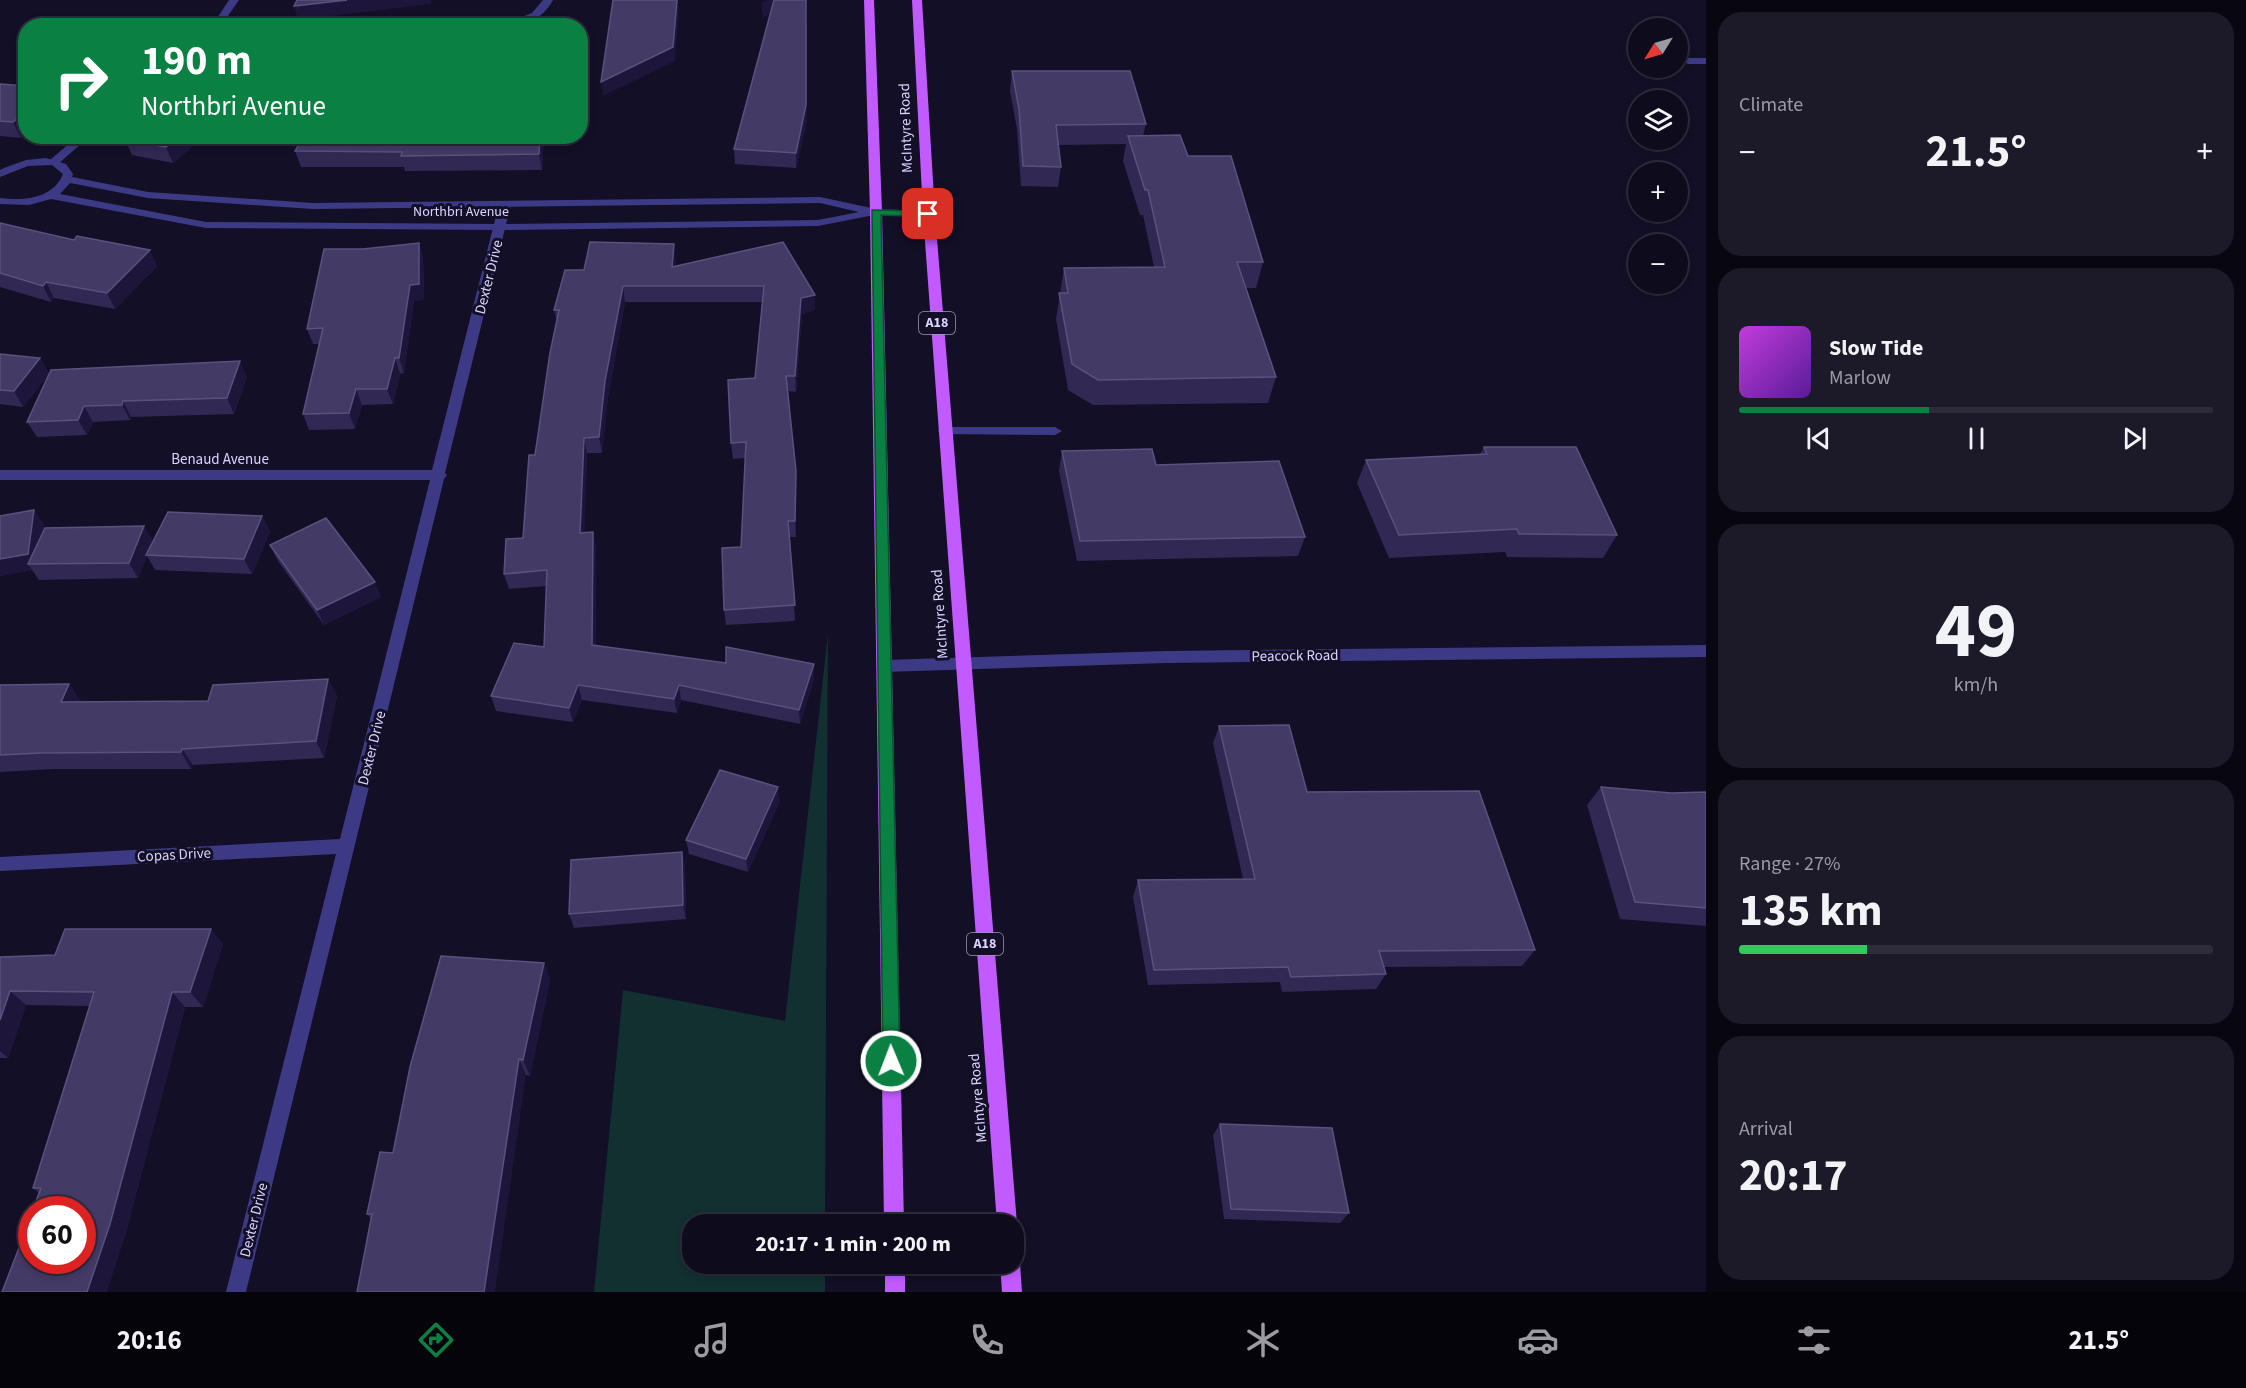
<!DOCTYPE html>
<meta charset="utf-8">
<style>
:root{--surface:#0e0b1c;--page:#1c1929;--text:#f1f3f6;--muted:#9b9ba3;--line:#2e2b3b;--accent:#0b8043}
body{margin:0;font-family:"Source Sans 3",sans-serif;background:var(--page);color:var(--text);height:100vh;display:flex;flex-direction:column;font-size:22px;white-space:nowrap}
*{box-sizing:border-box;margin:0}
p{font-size:20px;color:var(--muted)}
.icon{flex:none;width:33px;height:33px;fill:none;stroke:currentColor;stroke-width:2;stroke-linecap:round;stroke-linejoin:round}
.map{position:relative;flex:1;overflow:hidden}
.sheet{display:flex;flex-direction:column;gap:12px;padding:12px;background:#08060f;width:540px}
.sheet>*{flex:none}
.top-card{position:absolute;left:18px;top:18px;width:570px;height:126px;border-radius:24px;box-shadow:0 3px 9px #0003,0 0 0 2px var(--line);background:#0b8043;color:#fff;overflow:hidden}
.needle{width:39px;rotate:233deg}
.buttons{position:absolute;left:1628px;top:18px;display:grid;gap:12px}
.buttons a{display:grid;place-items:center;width:60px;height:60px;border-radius:50%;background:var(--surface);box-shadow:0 3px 9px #0003,0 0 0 2px var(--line);font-size:30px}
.speed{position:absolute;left:18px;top:1196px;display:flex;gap:12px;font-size:30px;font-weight:700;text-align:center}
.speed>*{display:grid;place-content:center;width:78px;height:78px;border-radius:50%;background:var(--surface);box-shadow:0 3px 9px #0003,0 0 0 2px var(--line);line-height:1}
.speed .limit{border:9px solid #d22;background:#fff;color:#111}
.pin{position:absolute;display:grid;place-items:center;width:51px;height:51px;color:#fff;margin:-26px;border-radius:12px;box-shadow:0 3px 9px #0006}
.me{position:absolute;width:66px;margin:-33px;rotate:359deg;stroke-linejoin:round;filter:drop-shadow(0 0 4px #0008)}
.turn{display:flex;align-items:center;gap:21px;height:126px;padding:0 24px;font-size:27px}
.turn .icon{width:78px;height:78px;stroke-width:2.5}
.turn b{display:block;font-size:42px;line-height:51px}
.big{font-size:45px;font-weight:700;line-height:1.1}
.sheet .card{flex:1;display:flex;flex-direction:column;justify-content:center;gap:9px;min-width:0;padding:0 21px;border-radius:24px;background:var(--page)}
.sheet .dial{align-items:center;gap:0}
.dial b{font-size:78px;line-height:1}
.song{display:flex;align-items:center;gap:18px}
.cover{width:72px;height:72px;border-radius:9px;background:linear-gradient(135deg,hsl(290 70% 55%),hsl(270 70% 35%))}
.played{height:6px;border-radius:3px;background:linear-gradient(90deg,var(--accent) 40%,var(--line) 40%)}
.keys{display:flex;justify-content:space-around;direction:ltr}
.heat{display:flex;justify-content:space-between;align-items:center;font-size:33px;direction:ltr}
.charge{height:9px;border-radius:4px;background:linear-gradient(90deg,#34c759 27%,var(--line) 0)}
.trip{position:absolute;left:682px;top:1214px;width:342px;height:60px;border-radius:24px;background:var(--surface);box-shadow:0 3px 9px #0003,0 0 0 2px var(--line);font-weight:700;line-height:60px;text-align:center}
.dock{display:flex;height:96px;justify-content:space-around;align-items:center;background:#06040b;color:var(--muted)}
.dock .icon{width:42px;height:42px}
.dock .active{color:var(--accent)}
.dock b{font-size:27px;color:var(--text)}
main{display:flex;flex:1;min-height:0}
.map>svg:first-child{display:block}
.green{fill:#12302f}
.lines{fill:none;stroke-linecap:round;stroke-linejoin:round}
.service{fill:#3d3a85;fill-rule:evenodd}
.minor{fill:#3d3a85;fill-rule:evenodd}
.tertiary{fill:#3d3a85;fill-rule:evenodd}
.primary{fill:#c25bff;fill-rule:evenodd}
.wall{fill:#312854}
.shaded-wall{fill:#1d163a}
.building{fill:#433a66;stroke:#5a527e;stroke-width:1.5}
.route{fill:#0b8043;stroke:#07532c;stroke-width:1.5}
.labels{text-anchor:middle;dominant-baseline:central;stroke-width:6;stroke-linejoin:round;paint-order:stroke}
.far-street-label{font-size:14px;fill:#d9d4ff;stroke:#130f26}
.shield{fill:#130f26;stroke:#9e99be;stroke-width:1.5}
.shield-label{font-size:14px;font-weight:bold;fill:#d9d4ff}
.street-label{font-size:15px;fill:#d9d4ff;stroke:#130f26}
</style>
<main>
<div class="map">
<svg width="1706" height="1292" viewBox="0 0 1706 1292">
<rect width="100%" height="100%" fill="#130f26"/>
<polygon class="green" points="828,633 825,1224 693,1224 693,1263 825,1263 825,1292 594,1292 623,990 785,1021"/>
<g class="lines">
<polygon class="service" points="945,427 1055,427 1062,431 1055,435 940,434 938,431 940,428"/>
<g class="minor">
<polygon points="229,0 239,0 221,26 212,26"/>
<path d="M543,0H553C541,22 522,26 499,26L532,13Z"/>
<polygon points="1706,58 1706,64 1688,64 1683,61 1688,58"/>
<polygon points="78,136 90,136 58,164 50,164 50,160"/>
<polygon points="505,201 511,204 445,473 447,475 444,479 246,1292 226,1292 336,854 0,871 0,857 340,839 430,480 0,480 0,470 432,470 499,204"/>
<polygon points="1706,645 1706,657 1166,663 884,672 879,670 876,666 879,662 884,660 1166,651"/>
</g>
<path class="tertiary" d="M46,158L66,164L73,174L72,177L148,192L313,203L820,197L876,209L929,211L935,214L929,217L874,215L818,226L501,230L206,228L51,199L29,205L0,204V198C23,201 53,199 63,174L52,165L28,166L0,177V170L4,168L26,160ZM70,183L148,198L313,209L820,203L859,212L818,220L501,224L206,222L60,194Z"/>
<g class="primary">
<polygon points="864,0 874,0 882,212 904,1224 884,1224 870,212"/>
<polygon points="912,0 922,0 935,214 1017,1224 1014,1231 1014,1224 997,1224 923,214"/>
<polygon points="1014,1254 1020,1263 1022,1292 1002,1292 1000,1263 1014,1263"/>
<rect x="885" y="1263" width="20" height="29"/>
</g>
</g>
<g class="wall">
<polygon points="806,0 807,120 796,168 735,164 734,149 770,13 763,17 762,3"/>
<polygon points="1012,71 1146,124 1143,136 1188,156 1263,262 1256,288 1246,288 1276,377 1268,403 1093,405 1068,390 1056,319 1064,268 1154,267 1143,215 1140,215 1123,161 1126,144 1058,145 1061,167 1058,187 1021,186 1017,129 1010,91"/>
<polygon points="0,84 26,86 26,135 24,134 21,138 0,136"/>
<polygon points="34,136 51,136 50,140"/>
<polygon points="129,136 205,136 173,163 132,155 125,140"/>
<polygon points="304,136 544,136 542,170 405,171 404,167 301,167 295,151"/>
<polygon points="0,223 157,266 115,309 54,298 51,302 0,287"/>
<polygon points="419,243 423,258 424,300 414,301 404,373 400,374 393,404 362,405 355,429 309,430 303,414 319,344 313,344 307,329 363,249"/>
<polygon points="676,260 675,266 815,295 815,310 802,314 796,392 788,391 796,487 796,537 790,537 795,621 726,625 724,610 741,547 745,458 733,459 731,443 755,378 763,302 625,302 608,397 602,453 587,453 584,533 596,548 596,645 814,679 800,724 681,700 677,713 582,700 573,722 496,711 491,696 544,647 547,586 509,589 504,574 523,538 535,455 557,322 554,310 584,270"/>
<polygon points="0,354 40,358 49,374 247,377 234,414 131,417 130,420 93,422 87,435 37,437 27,422 49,374 23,407 0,404"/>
<polygon points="1484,447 1617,535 1603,558 1507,557 1505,552 1389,558 1357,483 1366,460 1480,454"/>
<polygon points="1062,451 1156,465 1305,537 1298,556 1077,561 1059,471"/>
<polygon points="34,510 44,525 44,531 153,541 262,516 270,532 252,574 155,570 147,556 138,578 39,580 32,570 0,576"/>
<polygon points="270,545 381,597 324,625 278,561"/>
<polygon points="328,679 337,696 324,758 193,765 191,769 54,769 0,772 0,685 69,684 81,701 81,702 208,701"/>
<polygon points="1219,726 1307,792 1535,950 1522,966 1384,967 1386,974 1376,989 1282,992 1280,982 1148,985 1133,897 1138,880 1243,879 1213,743"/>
<polygon points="1601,787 1671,793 1706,792 1706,926 1620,919 1587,805"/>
<polygon points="780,801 748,872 689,854 686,840"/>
<polygon points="682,852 685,866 686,919 574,928 569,914"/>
<polygon points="223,944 203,1007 185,1007 125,1236 39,1193 33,1188 90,1006 26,1005 8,1058 0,1058 0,957 55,955"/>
<polygon points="544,963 550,980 530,1076 526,1075 371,1219 367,1214"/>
<polygon points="1220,1124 1349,1213 1340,1223 1224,1219 1213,1135"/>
</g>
<g class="shaded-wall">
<polygon points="347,0 431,0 431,4 298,20 294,6"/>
<polygon points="678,0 679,13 675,61 603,96 601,82"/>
<polygon points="768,0 775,0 775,11 763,17 762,3"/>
<polygon points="806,0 807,120 796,168 796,153"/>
<polygon points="17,119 24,134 21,138 13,122"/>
<polygon points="180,136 205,136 173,163 166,147"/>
<polygon points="540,136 544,136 542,170 539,154"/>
<polygon points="419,243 423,258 424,300 414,301 404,373 399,358 410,285"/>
<polygon points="674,244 676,260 673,283 672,267"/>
<polygon points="150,250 157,266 115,309 107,293"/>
<polygon points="46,282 54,298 51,302 43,286"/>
<polygon points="623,286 625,302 608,397 602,453 599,437 605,381"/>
<polygon points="815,295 815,310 802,314 796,392 795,376 801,298"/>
<polygon points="40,358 49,374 23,407 14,391"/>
<polygon points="395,358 400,374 393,404 387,389"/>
<polygon points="240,361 247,377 234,414 227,398"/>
<polygon points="356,389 362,405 355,429 349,413"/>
<polygon points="123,401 131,417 130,420 122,405"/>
<polygon points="84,406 93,422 87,435 78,420"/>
<polygon points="584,438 587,453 584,549 580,533"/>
<polygon points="796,471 796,537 795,521"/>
<polygon points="34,510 44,525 40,564 28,564 32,570 0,576 0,559"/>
<polygon points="262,516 270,532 252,574 244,559"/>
<polygon points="144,526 153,541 146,555 147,556 138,578 129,563"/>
<polygon points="593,532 596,548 596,660 592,645"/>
<polygon points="375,582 381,597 324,625 317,610"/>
<polygon points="814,664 814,679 800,724 799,710"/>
<polygon points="328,679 337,696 324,758 316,741"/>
<polygon points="69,684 81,701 74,719 61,702"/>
<polygon points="578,685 582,700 573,722 569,708"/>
<polygon points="679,685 681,700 677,713 674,699"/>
<polygon points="182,749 193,765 191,769 181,752"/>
<polygon points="778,787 780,801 748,872 746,859"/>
<polygon points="682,852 685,866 686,919 683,905"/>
<polygon points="211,929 223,944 203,1007 190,992"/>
<polygon points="544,963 550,980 530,1076 523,1060"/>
<polygon points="10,991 26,1005 8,1058 0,1051 0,1020"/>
<polygon points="172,992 185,1007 125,1236 107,1292 87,1292"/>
<polygon points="519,1059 526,1075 495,1292 484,1292"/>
</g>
<g class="building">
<polygon points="297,0 347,0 294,6"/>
<polygon points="613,0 677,0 673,47 601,82"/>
<polygon points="774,0 806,0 806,105 796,153 734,149"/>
<polygon points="1012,71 1130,71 1146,124 1056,125 1061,167 1023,166 1019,109"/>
<polygon points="0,84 26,86 26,121 17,119 13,122 0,121"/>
<polygon points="1180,135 1188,156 1231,156 1263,262 1237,262 1276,377 1098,380 1072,364 1059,293 1068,293 1064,268 1165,267 1148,190 1145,190 1128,136"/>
<polygon points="129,136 180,136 166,147 125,140"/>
<polygon points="304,136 540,136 539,154 401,156 402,152 295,151"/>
<polygon points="0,223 74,240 77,236 150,250 107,293 46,282 43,286 0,273"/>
<polygon points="590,242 674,244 672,267 783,242 815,295 801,298 795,376 786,376 796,471 795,521 788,521 795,605 724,610 722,548 741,547 746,442 731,443 728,380 755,378 764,286 623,286 605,381 599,437 584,438 580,533 593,532 592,645 726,663 726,647 814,664 799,710 679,685 674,699 578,685 569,708 491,696 514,643 544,647 547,570 504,574 506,539 523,538 529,455 535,455 550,353 559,310 554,310 565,270 584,270"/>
<polygon points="419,243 419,284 410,285 399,358 395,358 387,389 356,389 349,413 303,414 323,328 307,329 324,249 363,249"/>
<polygon points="0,354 40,358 14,391 0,390"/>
<polygon points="240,361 227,398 123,401 122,405 84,406 78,420 27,422 51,370"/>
<polygon points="1484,447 1576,447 1617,535 1519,534 1517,529 1399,535 1366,460 1487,454"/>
<polygon points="1152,449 1156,465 1279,461 1305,537 1080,541 1062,451"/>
<polygon points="34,510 28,554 0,559 0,516"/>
<polygon points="168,512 262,516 244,559 146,555"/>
<polygon points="326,518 375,582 317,610 270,545"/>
<polygon points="144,526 129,563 28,564 45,528"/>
<polygon points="328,679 316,741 182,749 181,752 41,753 0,755 0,685 69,684 61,702 208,701 213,685"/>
<polygon points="1289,725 1307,792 1479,791 1535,950 1379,951 1386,974 1291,977 1288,967 1154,970 1138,880 1255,879 1219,726"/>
<polygon points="720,770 778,787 746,859 686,840"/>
<polygon points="1601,787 1671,793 1706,792 1706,908 1635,902"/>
<polygon points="682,852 683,905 569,914 571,860"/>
<polygon points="65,929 211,929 190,992 172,992 110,1224 87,1292 2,1292 32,1214 32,1260 82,1260 82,1209 33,1209 41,1188 33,1188 94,992 10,991 0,1020 0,957 55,955"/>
<polygon points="441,956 544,963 523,1060 519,1059 484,1292 357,1292 372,1214 367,1214 380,1152 393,1153 410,1067"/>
<polygon points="1220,1124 1332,1128 1349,1213 1231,1209"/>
</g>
<polygon class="route" points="872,210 928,211 934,214 928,217 881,215 900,1061 897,1067 891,1069 885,1067 883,1061"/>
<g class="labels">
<g class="far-street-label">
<text x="461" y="212">Northbri Avenue</text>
</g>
<g class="shield">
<rect x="919" y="312" width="36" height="22" rx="4.5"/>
<rect x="967" y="933" width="36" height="22" rx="4.5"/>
</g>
<g class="shield-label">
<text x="937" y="323">A18</text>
<text x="985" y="944">A18</text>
</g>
<g class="street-label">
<text transform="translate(906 128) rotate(-92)">McIntyre Road</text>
<text transform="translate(489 277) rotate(-76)">Dexter Drive</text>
<text x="220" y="459">Benaud Avenue</text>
<text transform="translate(940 614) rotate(-94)">McIntyre Road</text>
<text transform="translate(1295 656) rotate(-1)">Peacock Road</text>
<text transform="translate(372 748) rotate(-76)">Dexter Drive</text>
<text transform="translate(174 855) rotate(-3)">Copas Drive</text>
<text transform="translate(978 1098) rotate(-95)">McIntyre Road</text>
<text transform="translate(254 1220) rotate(-76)">Dexter Drive</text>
</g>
</g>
</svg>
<div class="buttons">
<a><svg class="needle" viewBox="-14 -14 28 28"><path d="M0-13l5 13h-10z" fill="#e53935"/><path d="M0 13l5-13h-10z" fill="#9b9ba3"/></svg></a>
<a><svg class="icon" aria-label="layers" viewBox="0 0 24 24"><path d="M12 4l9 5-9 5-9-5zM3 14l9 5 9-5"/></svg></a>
<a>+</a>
<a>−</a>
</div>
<div class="speed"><div class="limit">60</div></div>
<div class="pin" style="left:928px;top:214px;background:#d93025"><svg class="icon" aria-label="arrive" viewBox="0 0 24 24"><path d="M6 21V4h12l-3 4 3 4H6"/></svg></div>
<svg class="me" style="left:891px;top:1061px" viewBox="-20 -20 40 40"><circle r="17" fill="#0b8043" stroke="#fff" stroke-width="3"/><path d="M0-11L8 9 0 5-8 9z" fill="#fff"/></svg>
<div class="trip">20:17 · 1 min · 200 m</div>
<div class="top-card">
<div class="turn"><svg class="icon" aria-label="right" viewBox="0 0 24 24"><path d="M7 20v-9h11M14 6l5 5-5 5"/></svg><div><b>190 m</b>Northbri Avenue</div></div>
</div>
</div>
<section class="sheet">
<div class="card"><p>Climate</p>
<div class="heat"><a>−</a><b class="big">21.5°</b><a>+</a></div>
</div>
<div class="card">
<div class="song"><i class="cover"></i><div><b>Slow Tide</b><p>Marlow</p></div></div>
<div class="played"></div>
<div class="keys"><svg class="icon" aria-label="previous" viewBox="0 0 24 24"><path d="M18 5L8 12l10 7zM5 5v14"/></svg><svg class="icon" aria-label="pause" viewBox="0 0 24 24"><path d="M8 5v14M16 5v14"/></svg><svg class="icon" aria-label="next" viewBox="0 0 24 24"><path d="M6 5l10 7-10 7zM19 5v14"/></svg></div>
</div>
<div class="card dial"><b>49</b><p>km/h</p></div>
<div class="card"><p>Range · 27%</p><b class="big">135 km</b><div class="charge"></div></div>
<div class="card"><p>Arrival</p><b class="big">20:17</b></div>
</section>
</main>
<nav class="dock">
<b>20:16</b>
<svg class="icon active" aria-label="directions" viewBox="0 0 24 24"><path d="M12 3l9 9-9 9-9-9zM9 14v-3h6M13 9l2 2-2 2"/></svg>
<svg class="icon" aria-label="music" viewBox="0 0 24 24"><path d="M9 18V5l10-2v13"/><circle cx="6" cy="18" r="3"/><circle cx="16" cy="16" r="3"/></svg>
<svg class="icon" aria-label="phone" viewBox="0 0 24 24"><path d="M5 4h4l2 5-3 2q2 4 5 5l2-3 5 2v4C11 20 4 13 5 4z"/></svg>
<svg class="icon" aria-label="climate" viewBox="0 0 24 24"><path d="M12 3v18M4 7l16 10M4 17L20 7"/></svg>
<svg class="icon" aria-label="car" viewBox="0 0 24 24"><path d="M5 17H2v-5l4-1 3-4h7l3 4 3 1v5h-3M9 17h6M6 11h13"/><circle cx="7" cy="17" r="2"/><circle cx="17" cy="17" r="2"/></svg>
<svg class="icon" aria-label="filters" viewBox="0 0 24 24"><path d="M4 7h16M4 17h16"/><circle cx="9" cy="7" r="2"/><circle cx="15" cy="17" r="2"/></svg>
<b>21.5°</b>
</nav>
